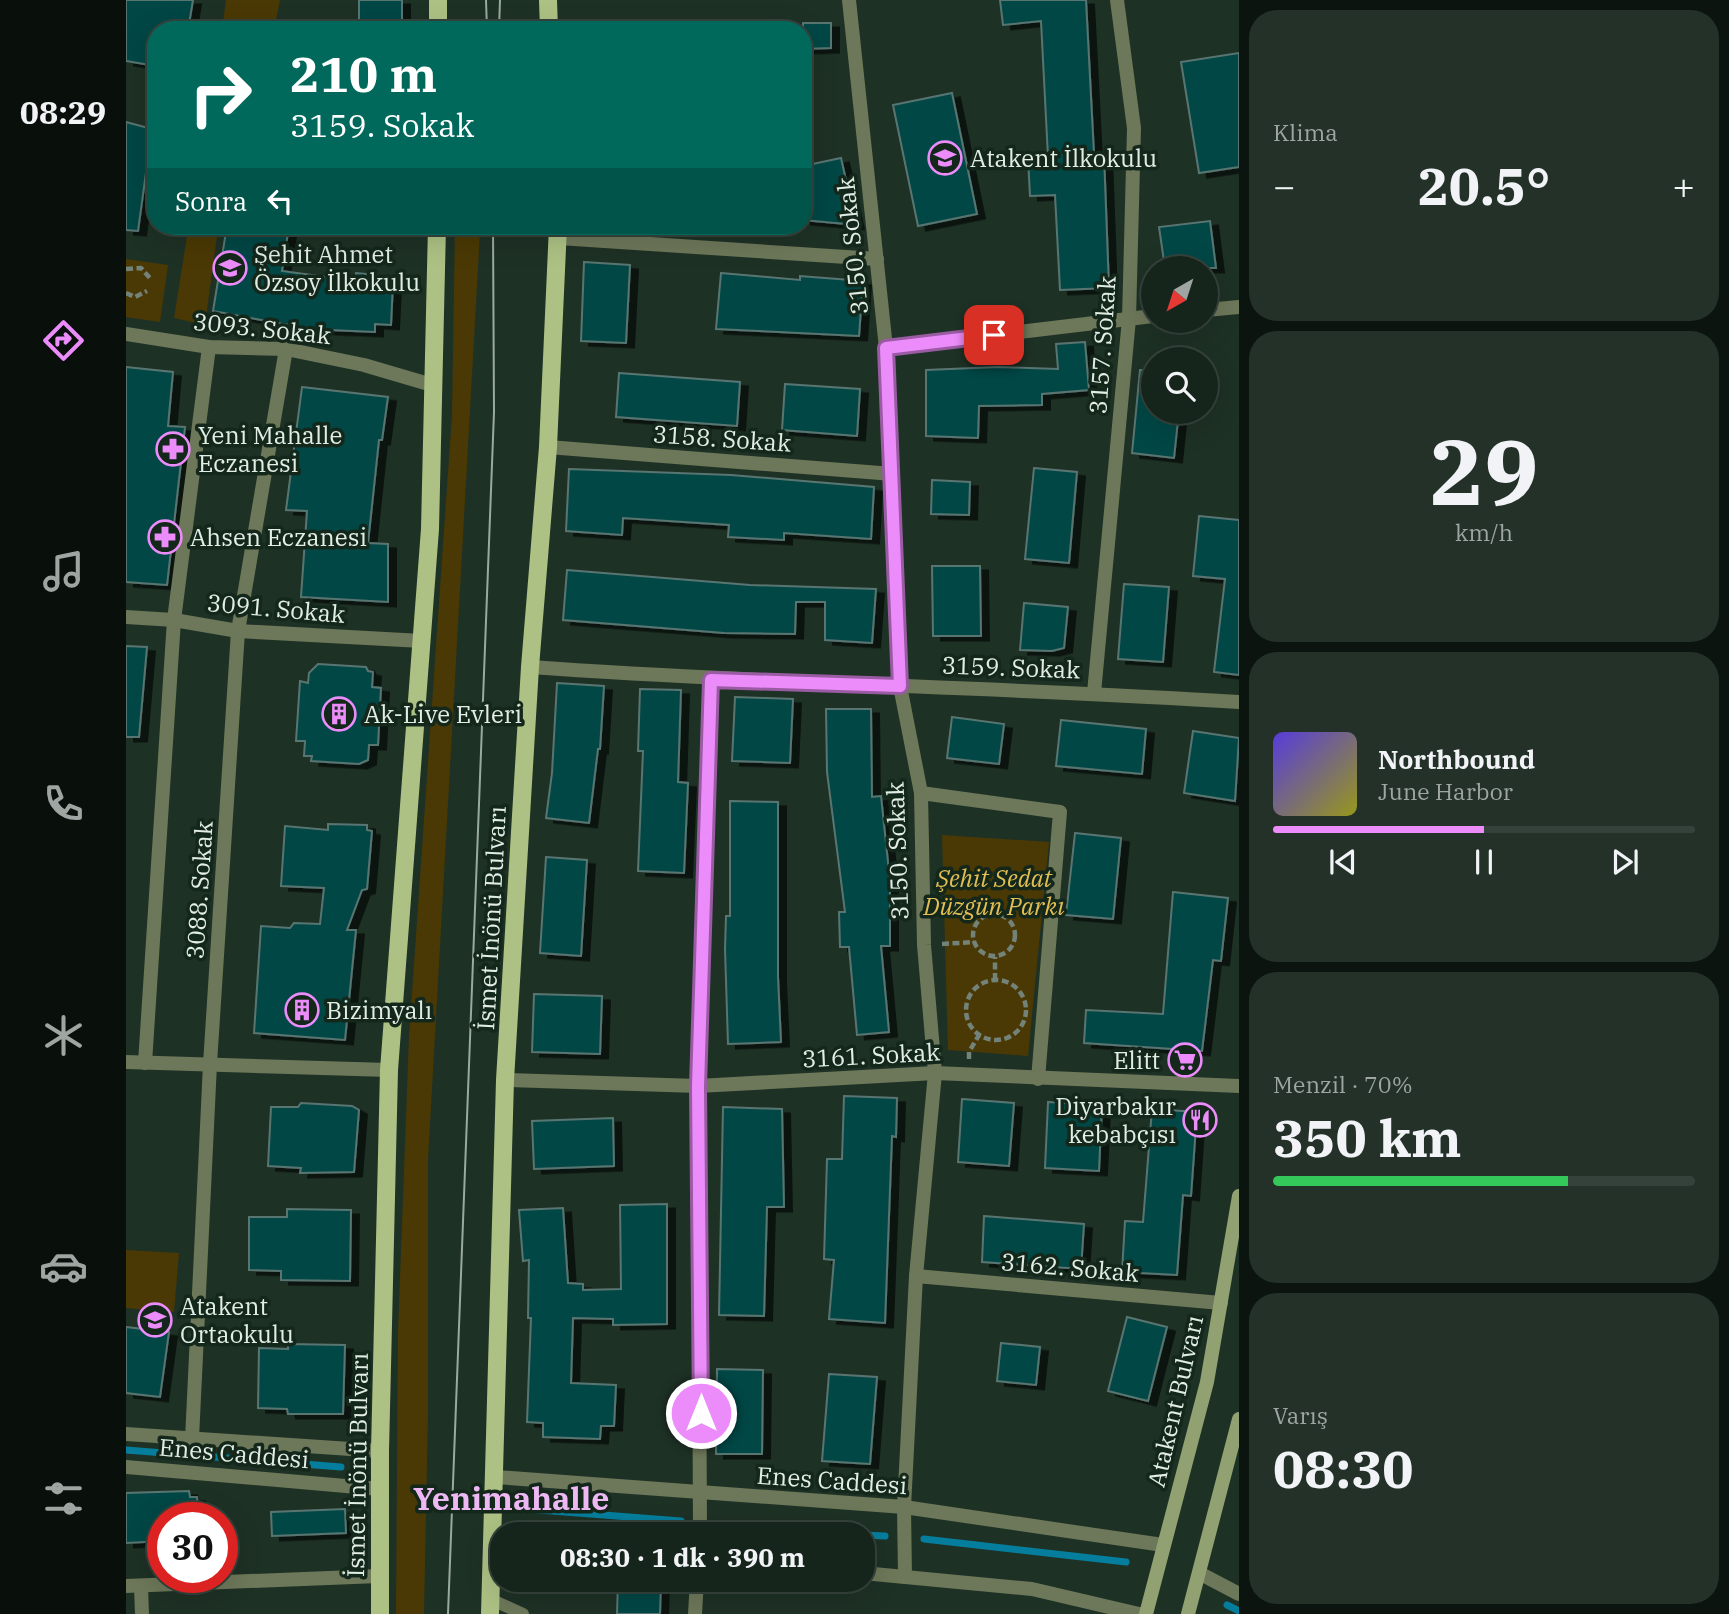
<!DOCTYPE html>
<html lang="tr">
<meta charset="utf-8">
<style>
:root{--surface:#16251c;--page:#233129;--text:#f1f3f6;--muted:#9ea5a3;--line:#35423b;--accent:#ec8cfa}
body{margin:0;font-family:"IBM Plex Serif",serif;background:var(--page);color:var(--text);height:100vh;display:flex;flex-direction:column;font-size:26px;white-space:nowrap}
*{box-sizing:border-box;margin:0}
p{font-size:23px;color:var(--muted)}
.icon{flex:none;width:38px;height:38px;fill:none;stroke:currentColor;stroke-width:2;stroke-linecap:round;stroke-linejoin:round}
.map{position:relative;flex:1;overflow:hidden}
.side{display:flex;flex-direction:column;gap:10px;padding:10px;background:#0c140f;width:490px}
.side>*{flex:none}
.banner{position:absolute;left:21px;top:21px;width:665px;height:214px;border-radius:28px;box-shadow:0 7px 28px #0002,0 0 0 2px var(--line);background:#00695c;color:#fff;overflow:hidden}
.needle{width:46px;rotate:219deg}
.controls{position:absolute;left:1015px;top:256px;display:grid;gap:14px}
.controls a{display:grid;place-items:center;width:77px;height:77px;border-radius:50%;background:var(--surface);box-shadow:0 7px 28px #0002,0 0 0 2px var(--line);font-size:35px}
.speed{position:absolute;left:21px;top:1502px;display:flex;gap:14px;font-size:35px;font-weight:700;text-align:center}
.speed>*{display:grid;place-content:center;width:91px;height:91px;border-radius:50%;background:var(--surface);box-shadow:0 7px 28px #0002,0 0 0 2px var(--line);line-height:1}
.speed .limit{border:10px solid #d22;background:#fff;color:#111}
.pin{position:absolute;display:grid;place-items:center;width:60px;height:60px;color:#fff;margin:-30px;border-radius:14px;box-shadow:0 4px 10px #0006}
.me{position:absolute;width:77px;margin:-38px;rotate:0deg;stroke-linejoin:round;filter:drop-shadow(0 0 5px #0008)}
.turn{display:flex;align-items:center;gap:24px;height:147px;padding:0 28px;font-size:32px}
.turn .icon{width:91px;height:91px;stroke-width:2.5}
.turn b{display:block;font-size:49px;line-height:60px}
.then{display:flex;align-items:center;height:66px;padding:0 28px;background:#0003;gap:14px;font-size:26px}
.big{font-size:52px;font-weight:700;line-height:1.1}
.side .widget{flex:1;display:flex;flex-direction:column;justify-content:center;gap:10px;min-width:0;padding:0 24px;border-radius:28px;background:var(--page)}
.side .dial{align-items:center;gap:0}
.dial b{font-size:91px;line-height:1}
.song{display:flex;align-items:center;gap:21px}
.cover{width:84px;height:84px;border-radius:10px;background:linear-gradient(135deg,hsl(250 70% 55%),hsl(60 70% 35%))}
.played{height:7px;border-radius:4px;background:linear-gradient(90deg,var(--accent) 50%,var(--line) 50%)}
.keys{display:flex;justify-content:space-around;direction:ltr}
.heat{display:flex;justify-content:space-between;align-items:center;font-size:38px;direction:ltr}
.charge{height:10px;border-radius:5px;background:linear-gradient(90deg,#34c759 70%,var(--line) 0)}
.trip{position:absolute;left:364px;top:1522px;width:385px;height:70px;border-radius:28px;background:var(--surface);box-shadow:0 7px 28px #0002,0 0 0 2px var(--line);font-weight:700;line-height:70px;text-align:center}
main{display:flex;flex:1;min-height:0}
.tab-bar{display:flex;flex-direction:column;width:126px;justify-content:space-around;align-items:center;background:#090f0b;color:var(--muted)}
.tab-bar .icon{width:49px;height:49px}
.tab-bar .active{color:var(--accent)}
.tab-bar b{font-size:32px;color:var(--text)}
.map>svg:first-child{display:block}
.green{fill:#4a3905}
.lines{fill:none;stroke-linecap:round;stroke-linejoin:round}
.stream{stroke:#057e9d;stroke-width:7}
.building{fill:#044744;stroke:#587572;stroke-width:2;filter:url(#shadow)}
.path{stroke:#738379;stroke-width:4.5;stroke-dasharray:7 3.5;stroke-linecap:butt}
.service{stroke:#6d7759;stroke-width:12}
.minor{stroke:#6d7759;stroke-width:14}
.tertiary{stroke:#6d7759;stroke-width:14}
.secondary{stroke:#91a171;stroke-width:14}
.primary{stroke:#adc184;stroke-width:18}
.tram{stroke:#9baaa0;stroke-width:2}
.route-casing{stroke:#995ba2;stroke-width:18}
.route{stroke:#ec8cfa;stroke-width:12}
.labels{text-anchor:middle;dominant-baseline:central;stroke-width:7;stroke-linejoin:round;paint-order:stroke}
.poi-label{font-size:24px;fill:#e1ede5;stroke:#14271b;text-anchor:start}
.street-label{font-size:24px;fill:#e1ede5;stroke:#14271b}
.park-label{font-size:24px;font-style:italic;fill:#e3be53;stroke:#14271b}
.district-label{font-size:32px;font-weight:bold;fill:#edb8f4;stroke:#14271b}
</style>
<main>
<nav class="tab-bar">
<b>08:29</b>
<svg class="icon active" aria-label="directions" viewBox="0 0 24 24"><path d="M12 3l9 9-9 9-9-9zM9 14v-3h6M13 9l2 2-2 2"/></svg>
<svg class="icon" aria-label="music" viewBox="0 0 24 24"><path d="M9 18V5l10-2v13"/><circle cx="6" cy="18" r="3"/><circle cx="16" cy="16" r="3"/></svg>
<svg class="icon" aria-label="phone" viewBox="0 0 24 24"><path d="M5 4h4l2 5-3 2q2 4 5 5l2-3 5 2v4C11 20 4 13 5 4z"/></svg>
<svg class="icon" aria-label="climate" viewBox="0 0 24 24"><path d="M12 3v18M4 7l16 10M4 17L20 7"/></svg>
<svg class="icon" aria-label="car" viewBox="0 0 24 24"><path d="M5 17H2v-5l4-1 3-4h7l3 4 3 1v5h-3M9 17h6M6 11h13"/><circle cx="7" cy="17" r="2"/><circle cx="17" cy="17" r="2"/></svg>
<svg class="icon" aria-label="filters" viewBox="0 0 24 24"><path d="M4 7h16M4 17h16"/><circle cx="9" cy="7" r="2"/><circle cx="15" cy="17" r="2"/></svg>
</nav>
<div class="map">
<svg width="1113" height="1614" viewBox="0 0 1113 1614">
<defs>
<filter id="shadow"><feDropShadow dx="8" dy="4.5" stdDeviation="0" flood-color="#0009"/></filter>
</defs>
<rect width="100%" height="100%" fill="#1e3125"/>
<g class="green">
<polygon points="100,0 154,0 148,30 96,30"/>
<polygon points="329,226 354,226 354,232 302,1160 302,1414 298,1614 270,1614 272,1332 283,1037 326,415"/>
<polygon points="62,230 91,236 79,325 48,318"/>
<polygon points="0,259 42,265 34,322 0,317"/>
<polygon points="816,835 923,842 902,1056 822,1050"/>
<polygon points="0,1250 53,1253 48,1312 0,1308"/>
</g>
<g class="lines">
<g class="stream">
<polyline points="0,1450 215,1467"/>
<polyline points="400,1509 555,1521"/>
<polyline points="594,1524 736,1535"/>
<polyline points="737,1535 759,1536"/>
<polyline points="798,1539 1000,1562"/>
<polyline points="1101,1605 1113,1611"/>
</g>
</g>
<g class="building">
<polygon points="0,0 67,0 62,30 30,30 30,66 0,61"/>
<rect x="233" y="0" width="43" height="30"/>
<polygon points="874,0 960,0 968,154 978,154 983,288 934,290 929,195 904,196 902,158 922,157 915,21 877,25"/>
<polygon points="677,23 705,23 705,48 677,49"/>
<polygon points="1113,53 1113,167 1073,173 1055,62"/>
<polygon points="826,93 851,214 792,226 767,105"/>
<polygon points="0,122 26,129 12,231 0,230"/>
<polygon points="715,158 730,225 677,220 677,166"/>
<polygon points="1084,221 1090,268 1039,268 1033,227"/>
<polygon points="101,226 163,226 156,271 230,281 230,273 251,275 253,283 267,283 265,325 249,324 249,332 203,330 168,326 87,311"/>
<polygon points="458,262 504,265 500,343 455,341"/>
<polygon points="595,273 674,280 674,276 737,281 733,336 590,329"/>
<polygon points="959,342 963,390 916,394 916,405 853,406 852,438 800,436 800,370 872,367 932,369 930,344"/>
<polygon points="0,367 47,372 42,426 59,427 41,585 0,582"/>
<polygon points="1014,370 1027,371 1027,411 1053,411 1048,458 1006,453"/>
<polygon points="493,373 614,382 611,426 490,417"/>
<polygon points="659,384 734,389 731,436 656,430"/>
<polygon points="176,387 262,397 256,440 253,440 242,543 262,544 262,602 175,597 181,511 160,510"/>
<polygon points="908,468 951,472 943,563 899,559"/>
<polygon points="443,469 605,475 748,487 745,539 658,533 658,540 602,537 603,525 497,518 496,535 440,531"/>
<polygon points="806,480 844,482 843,515 805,514"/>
<polygon points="1073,516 1113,520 1113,675 1088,672 1099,579 1067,576"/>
<polygon points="806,566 854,566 855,636 807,636"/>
<polygon points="441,570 624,585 750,589 746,643 699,640 699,602 670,602 669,634 598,633 437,620"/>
<polygon points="998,584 1043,587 1037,662 992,659"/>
<polygon points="898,603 942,607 938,648 926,651 894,650"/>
<polygon points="0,646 21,647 13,737 0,737"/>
<polygon points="192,664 240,667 242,671 247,672 246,687 255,688 252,745 243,745 242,760 233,764 185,761 186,756 178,756 179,741 170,741 174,681 182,683 183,673"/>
<polygon points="431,683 478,686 474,749 472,749 463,823 420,818 426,773"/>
<polygon points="514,689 555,690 552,782 562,783 558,873 512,871 517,751 512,751"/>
<polygon points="609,697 667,699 664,763 606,761"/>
<polygon points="700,709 745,709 746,797 755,796 764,881 764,946 755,946 763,1032 731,1035 723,947 714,947 713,912 719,912 701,772"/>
<polygon points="826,717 878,724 873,764 821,758"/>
<polygon points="935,720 1020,729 1016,774 930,766"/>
<polygon points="1067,731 1113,738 1109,801 1058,793"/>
<polygon points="604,801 652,802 652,977 655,1042 602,1044 599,949 600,916 604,916"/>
<polygon points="202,824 241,825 241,830 246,831 241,889 236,890 221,930 230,930 219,1040 128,1033 135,926 164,928 168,923 194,924 198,888 155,886 159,826 202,830"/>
<polygon points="949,833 995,838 987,919 940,915"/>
<polygon points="420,857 461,860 455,956 414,953"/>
<polygon points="1047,892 1102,898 1095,961 1087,960 1076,1051 958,1043 960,1010 1037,1014"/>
<polygon points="408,994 476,996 474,1054 406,1052"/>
<polygon points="718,1096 771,1098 770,1137 766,1136 759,1323 703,1319 708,1260 698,1259 701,1159 716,1159"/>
<polygon points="836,1099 888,1103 883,1166 832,1162"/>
<polygon points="922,1102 976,1105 973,1171 919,1168"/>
<polygon points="175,1103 226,1106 233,1110 228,1172 174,1173 175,1168 142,1166 145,1107 172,1107"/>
<polygon points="597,1107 656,1109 658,1207 641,1207 638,1316 593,1315"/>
<polygon points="1026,1109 1071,1112 1065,1196 1057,1195 1051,1275 996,1272 999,1221 1017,1222"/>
<polygon points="487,1118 488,1166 408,1169 406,1121"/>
<polygon points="541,1204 541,1324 487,1325 487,1319 447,1318 445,1383 490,1385 488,1426 475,1426 474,1439 417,1437 417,1423 401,1422 405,1318 402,1318 403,1260 397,1261 393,1210 437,1208 442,1283 457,1284 457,1290 495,1289 494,1205"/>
<polygon points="161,1209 225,1210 224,1281 155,1280 155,1271 123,1270 123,1217 161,1217"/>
<polygon points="858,1216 958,1224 955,1269 856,1262"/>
<polygon points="1001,1317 1041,1327 1022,1401 982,1391"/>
<polygon points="0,1327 43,1332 34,1397 0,1393"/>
<polygon points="875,1343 914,1347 910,1385 871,1381"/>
<polygon points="162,1344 219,1345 217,1414 162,1414 161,1409 132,1408 133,1348 162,1349"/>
<polygon points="591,1369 637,1370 636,1454 590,1454"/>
<polygon points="703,1374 751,1377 744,1464 696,1461"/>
<polygon points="63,1491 64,1497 71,1497 72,1517 37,1517 37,1541 0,1543 0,1493"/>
<polygon points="219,1509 220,1533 146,1536 145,1512"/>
<polygon points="492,1580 535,1580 534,1614 491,1614"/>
</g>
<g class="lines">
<g class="path">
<polyline points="0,269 15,268 24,278"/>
<polyline points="0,293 9,297 21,291"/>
<circle cx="868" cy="935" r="21"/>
<polyline points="870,914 870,905"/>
<polyline points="816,944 848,942"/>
<circle cx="870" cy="1010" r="30"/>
<polyline points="869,980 869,957"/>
<polyline points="843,1059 843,1052 853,1035"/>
</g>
<polyline class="service" points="364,1599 397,1614"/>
<g class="minor">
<polyline points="723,0 760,348 774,686 795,793 798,945 809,1073 790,1276 778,1507 779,1577"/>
<polyline points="433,238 751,259"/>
<polyline points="1080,310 1113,307"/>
<polyline points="0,334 83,347 160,349 238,365 306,385"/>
<polyline points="760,348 1027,316"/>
<polyline points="422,447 767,474"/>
<polyline points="0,617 48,620 112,631 296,641"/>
<path d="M404,667C640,684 877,687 1113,702"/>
<polyline points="968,693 1003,319 1008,128 991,0"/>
<polyline points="795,793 934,812 912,1079"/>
<polyline points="0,1062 263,1070"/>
<polyline points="19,1063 48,620 83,347"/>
<polyline points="379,1080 572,1086 809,1073 1113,1086"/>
<polyline points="790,1276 1095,1303"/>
<polyline points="66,1439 84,1064 112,631 160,349"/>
<polyline points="574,1535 572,1086 585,680"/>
<polyline points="0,1586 253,1576"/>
<polyline points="15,1586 16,1614"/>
<polyline points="569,1614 571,1580"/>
</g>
<g class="tertiary">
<polyline points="0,1434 254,1451"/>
<polyline points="0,1467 254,1489"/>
<polyline points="370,1477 778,1507 1037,1545"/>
<polyline points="737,1573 906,1589 1013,1614"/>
<polyline points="1075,1574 1113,1594"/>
</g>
<g class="secondary">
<polyline points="1020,1614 1081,1382 1113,1196"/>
<polyline points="1062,1614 1113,1419"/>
</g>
<g class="primary">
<polyline points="422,0 423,30"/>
<polyline points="312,30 312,0"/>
<polyline points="254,1614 254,1451 263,1070 304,529 311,226"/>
<polyline points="364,1614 379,1080 404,667 422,447 432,226"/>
</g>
<g class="tram">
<polyline points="360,0 361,30"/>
<polyline points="373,30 374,0"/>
<polyline points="322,1614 368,412 367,226"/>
</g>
</g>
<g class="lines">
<defs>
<polyline id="route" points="575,1413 572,1086 585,680 774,686 760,348 868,335"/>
</defs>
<use href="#route" class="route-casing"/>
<use href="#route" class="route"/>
</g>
<defs>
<symbol id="school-ring" viewBox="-11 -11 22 22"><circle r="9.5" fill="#14271b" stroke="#ec8cfa" stroke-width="1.5"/><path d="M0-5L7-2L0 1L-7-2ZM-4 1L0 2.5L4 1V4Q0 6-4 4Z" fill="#ec8cfa"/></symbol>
<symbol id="pharmacy-ring" viewBox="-11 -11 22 22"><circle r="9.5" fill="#14271b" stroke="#ec8cfa" stroke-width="1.5"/><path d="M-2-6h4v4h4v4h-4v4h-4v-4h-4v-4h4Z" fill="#ec8cfa"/></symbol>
<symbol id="building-ring" viewBox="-11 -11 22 22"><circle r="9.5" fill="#14271b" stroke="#ec8cfa" stroke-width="1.5"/><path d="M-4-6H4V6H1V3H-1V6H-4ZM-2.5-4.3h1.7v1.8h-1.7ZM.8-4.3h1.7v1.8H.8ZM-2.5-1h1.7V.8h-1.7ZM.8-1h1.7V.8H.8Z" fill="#ec8cfa"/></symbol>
<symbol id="supermarket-ring" viewBox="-11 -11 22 22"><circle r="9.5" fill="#14271b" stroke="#ec8cfa" stroke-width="1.5"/><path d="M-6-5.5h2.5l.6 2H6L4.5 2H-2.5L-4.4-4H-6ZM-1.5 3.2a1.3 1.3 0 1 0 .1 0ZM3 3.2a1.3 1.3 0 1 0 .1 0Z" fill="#ec8cfa"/></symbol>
<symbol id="restaurant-ring" viewBox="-11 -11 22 22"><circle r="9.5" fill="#14271b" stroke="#ec8cfa" stroke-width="1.5"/><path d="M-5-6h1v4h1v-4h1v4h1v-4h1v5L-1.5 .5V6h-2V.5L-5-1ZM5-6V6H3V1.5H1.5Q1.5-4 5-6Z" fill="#ec8cfa"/></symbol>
</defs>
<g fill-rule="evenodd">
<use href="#school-ring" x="800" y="139" width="38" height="38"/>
<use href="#school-ring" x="85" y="249" width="38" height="38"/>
<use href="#pharmacy-ring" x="28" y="430" width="38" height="38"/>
<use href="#pharmacy-ring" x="20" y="518" width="38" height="38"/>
<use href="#building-ring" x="194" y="695" width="38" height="38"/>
<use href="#building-ring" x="157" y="991" width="38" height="38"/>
<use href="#supermarket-ring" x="1040" y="1041" width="38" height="38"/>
<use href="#restaurant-ring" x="1055" y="1101" width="38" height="38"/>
<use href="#school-ring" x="10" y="1301" width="38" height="38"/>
</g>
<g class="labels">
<g class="poi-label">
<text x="844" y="158">Atakent İlkokulu</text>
<text x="128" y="254">Şehit Ahmet<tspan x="128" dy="28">Özsoy İlkokulu</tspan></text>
<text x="72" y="435">Yeni Mahalle<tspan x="72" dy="28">Eczanesi</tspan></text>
<text x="64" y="537">Ahsen Eczanesi</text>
<text x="238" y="714">Ak-Live Evleri</text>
<text x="200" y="1010">Bizimyalı</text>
<text x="1034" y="1060" text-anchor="end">Elitt</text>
<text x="1050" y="1106" text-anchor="end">Diyarbakır<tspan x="1050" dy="28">kebabçısı</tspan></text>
<text x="54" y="1306">Atakent<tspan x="54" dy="28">Ortaokulu</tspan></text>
</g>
<g class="street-label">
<text transform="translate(726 246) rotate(-96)">3150. Sokak</text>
<text transform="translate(136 328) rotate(6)">3093. Sokak</text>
<text transform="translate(976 345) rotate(-86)">3157. Sokak</text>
<text transform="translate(596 438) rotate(4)">3158. Sokak</text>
<text transform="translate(150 608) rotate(5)">3091. Sokak</text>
<text transform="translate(885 667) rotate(2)">3159. Sokak</text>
<text transform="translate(771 851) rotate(-92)">3150. Sokak</text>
<text transform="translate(73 890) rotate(-86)">3088. Sokak</text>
<text transform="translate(365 918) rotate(-87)">İsmet İnönü Bulvarı</text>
<text transform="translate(745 1055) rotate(-3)">3161. Sokak</text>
<text transform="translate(944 1267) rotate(5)">3162. Sokak</text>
<text transform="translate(1049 1401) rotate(-77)">Atakent Bulvarı</text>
<text transform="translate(108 1453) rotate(5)">Enes Caddesi</text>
<text transform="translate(231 1465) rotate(-89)">İsmet İnönü Bulvarı</text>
<text transform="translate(706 1480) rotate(4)">Enes Caddesi</text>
</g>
<g class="park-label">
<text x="868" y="878">Şehit Sedat<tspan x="868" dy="28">Düzgün Parkı</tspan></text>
</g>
<g class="district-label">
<text x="385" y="1498">Yenimahalle</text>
</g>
</g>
</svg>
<div class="controls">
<a><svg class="needle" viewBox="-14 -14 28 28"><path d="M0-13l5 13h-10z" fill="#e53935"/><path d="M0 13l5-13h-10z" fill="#9ea5a3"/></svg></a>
<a><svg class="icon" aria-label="search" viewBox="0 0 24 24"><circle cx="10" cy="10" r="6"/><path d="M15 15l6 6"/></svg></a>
</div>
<div class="speed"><div class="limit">30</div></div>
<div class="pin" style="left:868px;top:335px;background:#d93025"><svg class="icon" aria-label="arrive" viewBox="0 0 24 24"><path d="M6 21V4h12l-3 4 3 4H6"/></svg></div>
<svg class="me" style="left:575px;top:1413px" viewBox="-20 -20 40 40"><circle r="17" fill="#ec8cfa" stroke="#fff" stroke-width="3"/><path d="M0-11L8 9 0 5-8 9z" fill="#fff"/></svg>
<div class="trip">08:30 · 1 dk · 390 m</div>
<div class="banner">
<div class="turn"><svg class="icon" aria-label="right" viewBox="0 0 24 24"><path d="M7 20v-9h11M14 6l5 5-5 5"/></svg><div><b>210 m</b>3159. Sokak</div></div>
<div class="then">Sonra<svg class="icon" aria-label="left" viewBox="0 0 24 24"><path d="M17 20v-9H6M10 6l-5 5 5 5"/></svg></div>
</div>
</div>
<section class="side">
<div class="widget"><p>Klima</p>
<div class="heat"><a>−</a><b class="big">20.5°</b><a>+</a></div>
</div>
<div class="widget dial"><b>29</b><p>km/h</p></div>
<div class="widget">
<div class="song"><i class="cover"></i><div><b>Northbound</b><p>June Harbor</p></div></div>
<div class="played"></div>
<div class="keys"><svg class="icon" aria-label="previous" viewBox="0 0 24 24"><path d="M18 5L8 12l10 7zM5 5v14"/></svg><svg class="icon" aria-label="pause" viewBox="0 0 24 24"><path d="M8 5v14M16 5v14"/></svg><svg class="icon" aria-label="next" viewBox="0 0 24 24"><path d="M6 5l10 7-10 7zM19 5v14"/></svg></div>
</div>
<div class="widget"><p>Menzil · 70%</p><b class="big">350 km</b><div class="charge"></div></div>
<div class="widget"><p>Varış</p><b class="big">08:30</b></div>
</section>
</main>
